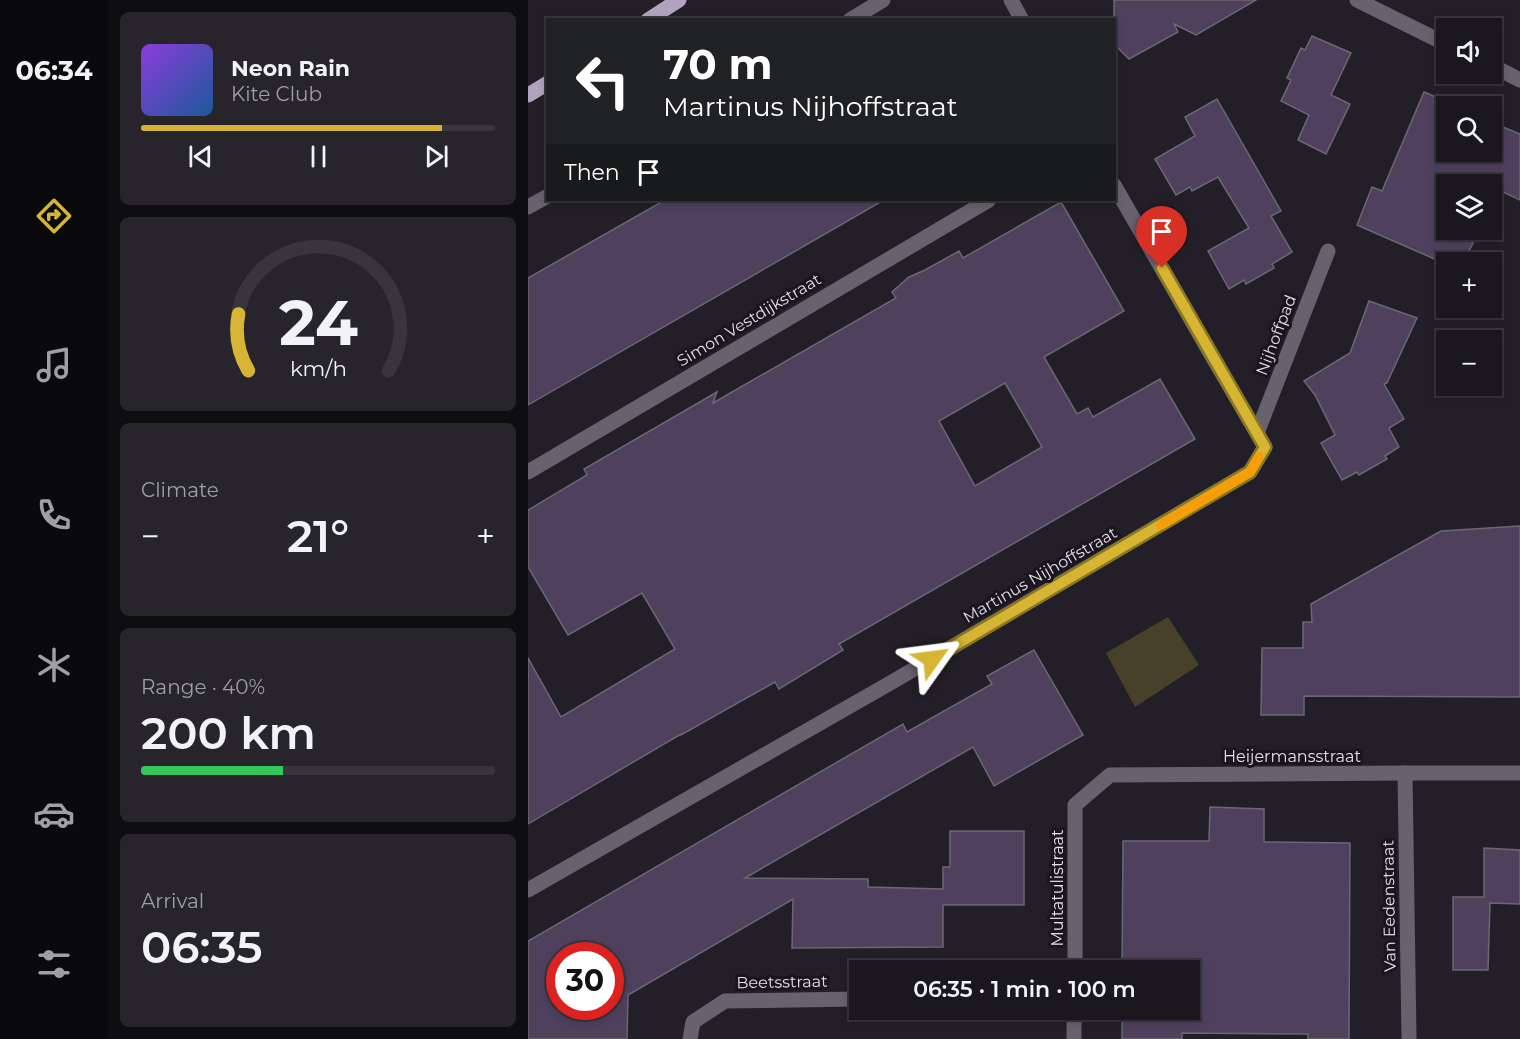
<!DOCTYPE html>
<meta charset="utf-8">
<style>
:root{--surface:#1a171e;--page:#27242b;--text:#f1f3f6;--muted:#9f9fa4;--line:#38363c;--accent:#d6b534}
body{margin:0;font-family:Montserrat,sans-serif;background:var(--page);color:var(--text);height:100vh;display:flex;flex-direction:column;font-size:22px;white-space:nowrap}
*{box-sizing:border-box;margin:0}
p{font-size:20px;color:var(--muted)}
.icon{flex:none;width:33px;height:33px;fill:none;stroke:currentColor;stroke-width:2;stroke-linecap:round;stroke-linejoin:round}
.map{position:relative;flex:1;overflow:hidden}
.sheet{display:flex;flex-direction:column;gap:12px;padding:12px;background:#0e0d10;width:420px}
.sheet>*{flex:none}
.hud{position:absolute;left:18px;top:18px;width:570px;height:183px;border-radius:0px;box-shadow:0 3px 9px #0003,0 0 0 2px var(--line);background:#202124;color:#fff;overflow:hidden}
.tools{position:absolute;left:908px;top:18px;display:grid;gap:12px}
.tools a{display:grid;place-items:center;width:66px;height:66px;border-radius:0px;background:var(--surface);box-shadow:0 3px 9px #0003,0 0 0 2px var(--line);font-size:30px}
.speed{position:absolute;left:18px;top:942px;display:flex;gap:12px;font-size:30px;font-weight:700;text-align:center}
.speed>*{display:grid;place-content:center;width:78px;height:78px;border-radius:50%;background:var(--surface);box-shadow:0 3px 9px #0003,0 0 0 2px var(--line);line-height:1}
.speed .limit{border:9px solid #d22;background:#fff;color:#111}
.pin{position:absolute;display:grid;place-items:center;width:51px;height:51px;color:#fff;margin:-62px -26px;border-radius:50% 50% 50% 0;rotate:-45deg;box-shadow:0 0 6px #0007}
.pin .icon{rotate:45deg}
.me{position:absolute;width:66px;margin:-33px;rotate:59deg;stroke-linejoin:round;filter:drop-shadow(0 0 4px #0008)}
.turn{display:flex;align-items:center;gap:21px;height:126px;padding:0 18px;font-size:27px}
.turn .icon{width:78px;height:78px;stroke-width:2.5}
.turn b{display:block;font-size:42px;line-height:51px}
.then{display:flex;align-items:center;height:57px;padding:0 18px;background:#0003;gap:12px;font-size:22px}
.big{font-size:45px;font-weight:600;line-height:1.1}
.sheet .widget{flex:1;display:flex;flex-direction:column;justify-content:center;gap:9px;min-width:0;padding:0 21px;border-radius:9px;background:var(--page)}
.sheet .dial{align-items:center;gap:0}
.dial svg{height:156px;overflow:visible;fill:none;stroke:var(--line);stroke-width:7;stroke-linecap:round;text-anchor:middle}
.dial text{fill:var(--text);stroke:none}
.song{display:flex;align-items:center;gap:18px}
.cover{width:72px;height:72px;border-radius:9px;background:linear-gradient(135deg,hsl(270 70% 55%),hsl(210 70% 35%))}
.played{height:6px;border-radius:3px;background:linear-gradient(90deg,var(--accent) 85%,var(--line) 85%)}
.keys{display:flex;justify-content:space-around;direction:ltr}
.heat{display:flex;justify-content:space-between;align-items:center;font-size:33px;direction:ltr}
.charge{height:9px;border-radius:4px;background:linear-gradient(90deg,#34c759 40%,var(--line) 0)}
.trip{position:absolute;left:321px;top:960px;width:351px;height:60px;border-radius:0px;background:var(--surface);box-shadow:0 3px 9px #0003,0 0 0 2px var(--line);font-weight:600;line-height:60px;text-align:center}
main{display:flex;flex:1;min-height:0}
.tabs{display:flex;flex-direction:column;width:108px;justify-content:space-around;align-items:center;background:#0a090c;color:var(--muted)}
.tabs .icon{width:42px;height:42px}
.tabs .current{color:var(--accent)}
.tabs b{font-size:27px;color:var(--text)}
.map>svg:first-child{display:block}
.green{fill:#484129}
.building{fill:#4f415e;stroke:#6c6772;stroke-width:1.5;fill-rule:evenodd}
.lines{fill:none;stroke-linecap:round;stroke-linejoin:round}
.minor{stroke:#68626f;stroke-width:15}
.major{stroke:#b0a3bf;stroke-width:15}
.route-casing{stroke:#8b7622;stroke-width:15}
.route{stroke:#d6b534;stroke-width:10}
.slow{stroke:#f59e0b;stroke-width:10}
.labels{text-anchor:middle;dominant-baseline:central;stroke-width:6;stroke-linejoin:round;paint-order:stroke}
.street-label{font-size:16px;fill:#e3dfe6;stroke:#1a151f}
</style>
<main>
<nav class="tabs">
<b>06:34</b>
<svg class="icon current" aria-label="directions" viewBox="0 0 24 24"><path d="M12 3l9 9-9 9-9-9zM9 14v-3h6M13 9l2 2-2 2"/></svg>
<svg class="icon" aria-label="music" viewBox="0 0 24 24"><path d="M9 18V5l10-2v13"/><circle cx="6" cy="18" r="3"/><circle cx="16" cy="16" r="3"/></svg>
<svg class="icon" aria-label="phone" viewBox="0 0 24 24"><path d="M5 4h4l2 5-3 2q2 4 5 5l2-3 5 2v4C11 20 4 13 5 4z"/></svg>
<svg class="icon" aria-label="climate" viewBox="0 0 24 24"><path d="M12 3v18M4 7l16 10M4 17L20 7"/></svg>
<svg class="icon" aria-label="car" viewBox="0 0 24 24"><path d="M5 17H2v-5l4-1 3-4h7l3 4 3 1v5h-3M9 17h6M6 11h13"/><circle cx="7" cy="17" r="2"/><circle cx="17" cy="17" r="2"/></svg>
<svg class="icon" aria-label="filters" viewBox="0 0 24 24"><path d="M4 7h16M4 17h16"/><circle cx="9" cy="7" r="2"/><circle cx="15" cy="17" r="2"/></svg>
</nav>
<section class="sheet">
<div class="widget">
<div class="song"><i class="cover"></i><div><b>Neon Rain</b><p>Kite Club</p></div></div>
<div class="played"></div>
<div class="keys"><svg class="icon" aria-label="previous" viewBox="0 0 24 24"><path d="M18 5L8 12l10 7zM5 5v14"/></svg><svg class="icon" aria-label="pause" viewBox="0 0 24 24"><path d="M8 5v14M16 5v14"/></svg><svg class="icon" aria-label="next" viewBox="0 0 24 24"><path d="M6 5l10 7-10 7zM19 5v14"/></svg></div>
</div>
<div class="widget dial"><svg viewBox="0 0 100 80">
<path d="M14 69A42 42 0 1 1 86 69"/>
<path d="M14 69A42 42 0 0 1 9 40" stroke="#d6b534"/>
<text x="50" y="56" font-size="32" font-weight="700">24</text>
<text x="50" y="72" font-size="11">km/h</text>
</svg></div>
<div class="widget"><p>Climate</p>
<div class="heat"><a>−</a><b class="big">21°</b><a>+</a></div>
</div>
<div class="widget"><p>Range · 40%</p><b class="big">200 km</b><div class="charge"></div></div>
<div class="widget"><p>Arrival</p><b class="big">06:35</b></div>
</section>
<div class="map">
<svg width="992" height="1039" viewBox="0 0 992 1039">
<rect width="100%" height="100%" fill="#231f28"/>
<polygon class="green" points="640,617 671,665 607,707 578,653"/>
<g class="building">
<polygon points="586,0 728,0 668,35 646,24 650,32 601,59 586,44"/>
<polygon points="784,36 823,53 803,95 822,104 798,154 770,140 781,115 753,101 763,80 759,78 773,48 777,50"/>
<polygon points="896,92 929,106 918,106 918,152 963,152 963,122 992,134 992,200 973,191 963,208 963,184 918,184 918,230 952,230 935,262 918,264 829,225 844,187 854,191"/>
<polygon points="689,99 753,211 743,216 764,252 744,264 746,268 718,284 716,280 701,289 680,251 721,228 690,177 664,191 662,187 648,195 627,159 667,136 657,117"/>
<polygon points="137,200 356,200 0,405 0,278"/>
<path d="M533,202L596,311L516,357L549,414L560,408L565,417L632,379L667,439L311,644L315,650L251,689L247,682L153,735V734L0,824V658L33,717L147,649L114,593L40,635L0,567V510L59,475L56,469L189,392L185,403L368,298L364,292L381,277L397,270L431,251L435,258ZM477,383L514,447L447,486L411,421Z"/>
<polygon points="841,301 889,318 859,383 856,384 876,419 861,428 871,447 857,456 859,459 831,475 829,472 814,480 793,443 807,435 787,395 776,381 822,353"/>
<polygon points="992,526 992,697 776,696 776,715 733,715 734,648 775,648 775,622 784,622 783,604 913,531"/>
<path d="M506,650L555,735L466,786L445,747L217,878L340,879V887L415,889V867H422V831H496V905H415V947L264,948L265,899L100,995L99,1039H0V941L375,724L379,732L464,684L459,676ZM32,956H82V1006H32Z"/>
<polygon points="682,807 736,809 736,842 822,843 821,1039 780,1039 780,1034 654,1033 654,1039 594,1039 594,1010 662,1010 662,970 594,970 595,841 681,841"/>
<polygon points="956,848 992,850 992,904 962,903 960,970 925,970 925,897 956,897"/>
</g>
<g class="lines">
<g class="minor">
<polyline points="483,0 494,20"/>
<polyline points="829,0 918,44"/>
<polyline points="322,20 355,0"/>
<polyline points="963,65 992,80"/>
<polyline points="0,207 20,196"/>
<polyline points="729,433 800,251"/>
<polyline points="0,472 461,200"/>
<polyline points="877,773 881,1039"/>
<polyline points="0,890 364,682 722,472 737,447 681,351 586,185"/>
<polyline points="547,970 547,805 582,775 877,773 992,773"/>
<polyline points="162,1039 165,1022 197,1001 332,999"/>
<polyline points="546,1039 546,1010"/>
</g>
<g class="major">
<polyline points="120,20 151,0"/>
<polyline points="0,95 20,83"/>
</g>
</g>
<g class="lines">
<defs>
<polyline id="route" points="404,659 722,472 737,447 634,268"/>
</defs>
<use href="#route" class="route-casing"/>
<use href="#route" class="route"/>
<polyline class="slow" points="633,525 722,472 731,457"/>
</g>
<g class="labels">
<g class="street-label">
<text transform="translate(221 320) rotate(-31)">Simon Vestdijkstraat</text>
<text transform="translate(748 335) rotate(-69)">Nijhoffpad</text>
<text transform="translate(512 575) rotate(-30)">Martinus Nijhoffstraat</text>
<text x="764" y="756">Heijermansstraat</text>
<text transform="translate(529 888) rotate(-90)">Multatulistraat</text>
<text transform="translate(861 906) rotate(-91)">Van Eedenstraat</text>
<text transform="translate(254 982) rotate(-1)">Beetsstraat</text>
</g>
</g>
</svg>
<div class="tools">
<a><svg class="icon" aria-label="sound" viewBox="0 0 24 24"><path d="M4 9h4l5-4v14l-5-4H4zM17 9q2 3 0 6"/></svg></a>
<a><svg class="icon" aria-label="search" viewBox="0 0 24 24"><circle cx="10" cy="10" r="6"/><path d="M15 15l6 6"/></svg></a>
<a><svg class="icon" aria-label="layers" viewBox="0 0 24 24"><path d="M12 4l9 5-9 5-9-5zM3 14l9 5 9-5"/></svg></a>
<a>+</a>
<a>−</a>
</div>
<div class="speed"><div class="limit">30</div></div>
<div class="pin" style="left:634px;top:268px;background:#d93025"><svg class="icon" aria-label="arrive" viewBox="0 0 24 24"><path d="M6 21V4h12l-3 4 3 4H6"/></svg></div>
<svg class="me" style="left:404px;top:659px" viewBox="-20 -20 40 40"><path d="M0-17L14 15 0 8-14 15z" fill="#d6b534" stroke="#fff" stroke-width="4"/></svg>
<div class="trip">06:35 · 1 min · 100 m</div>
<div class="hud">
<div class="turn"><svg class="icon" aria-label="left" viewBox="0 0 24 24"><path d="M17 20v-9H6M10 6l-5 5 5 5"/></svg><div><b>70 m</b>Martinus Nijhoffstraat</div></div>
<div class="then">Then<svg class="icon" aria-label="arrive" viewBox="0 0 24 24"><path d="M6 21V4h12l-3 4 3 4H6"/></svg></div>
</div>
</div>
</main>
